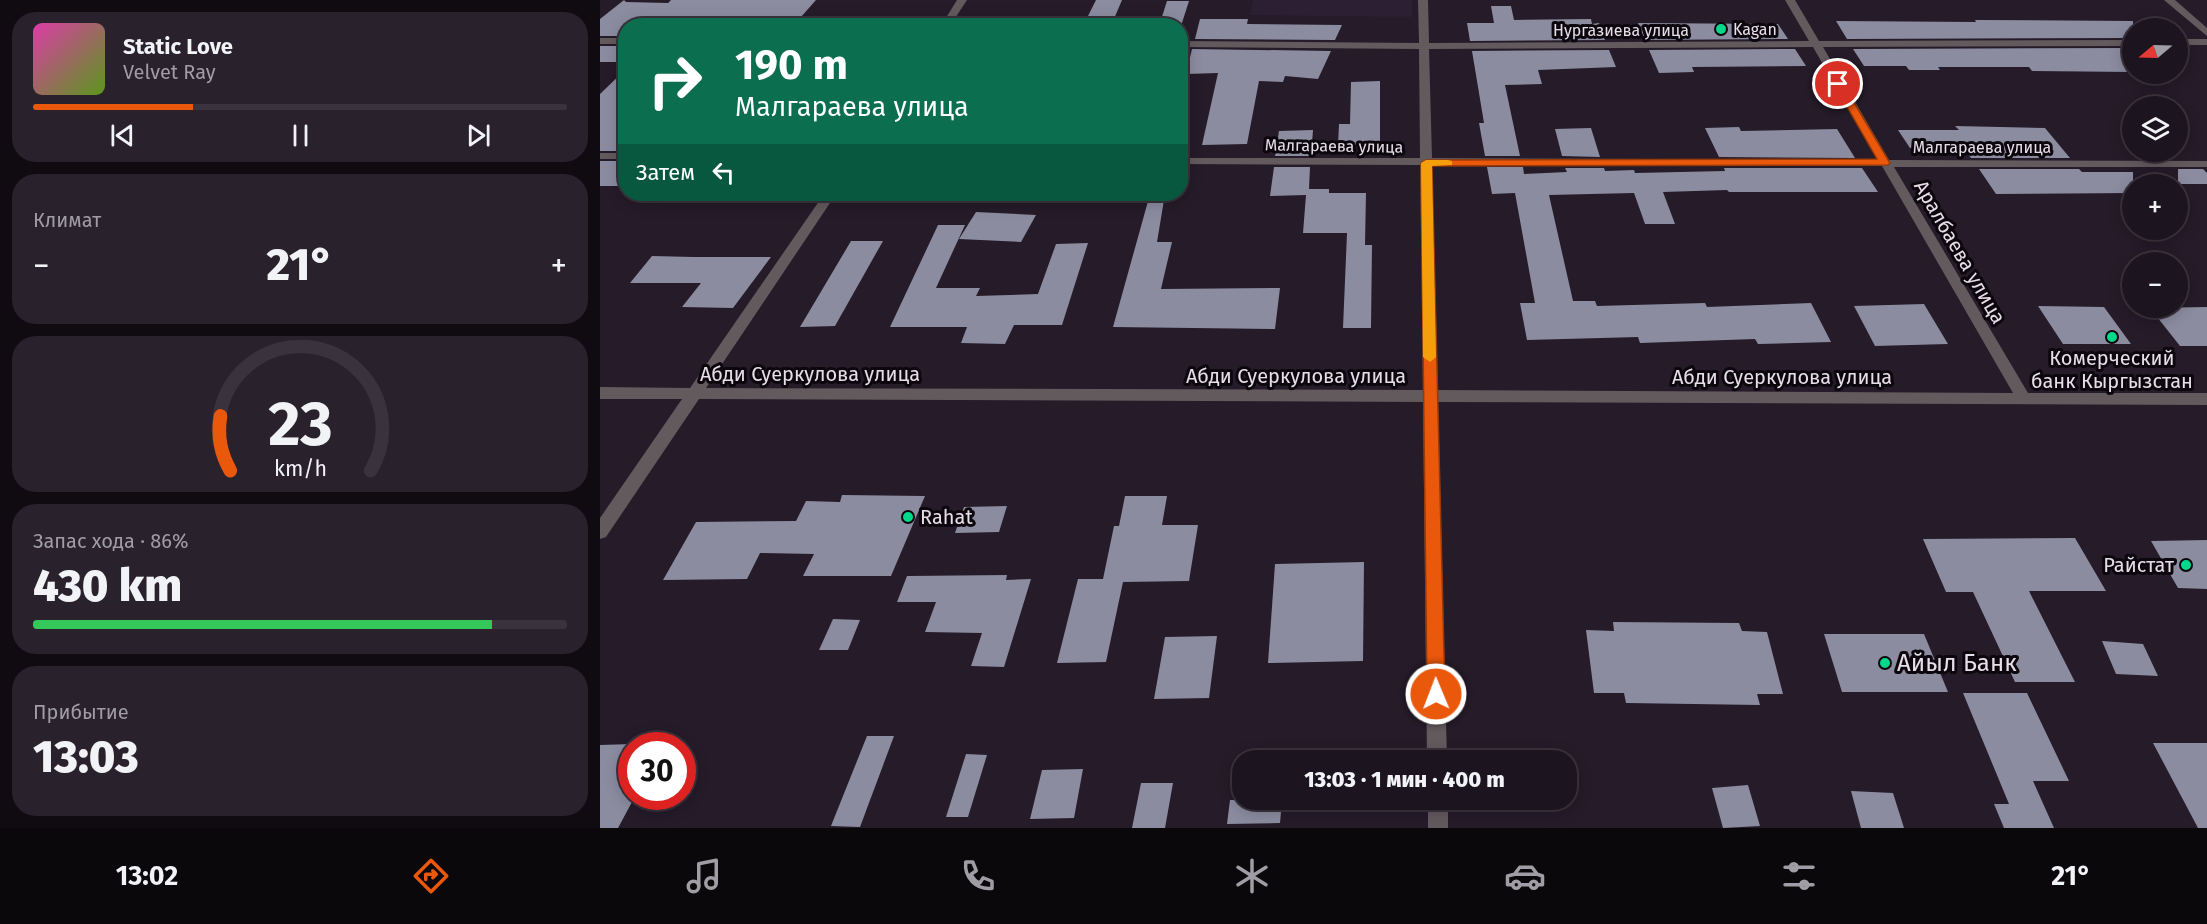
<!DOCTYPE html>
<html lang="ru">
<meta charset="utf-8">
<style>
:root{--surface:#1c141f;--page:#29212c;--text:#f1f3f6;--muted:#a09ea4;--line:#3a333d;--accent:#ea580c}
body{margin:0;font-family:"Fira Sans",sans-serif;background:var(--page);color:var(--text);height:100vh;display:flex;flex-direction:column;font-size:22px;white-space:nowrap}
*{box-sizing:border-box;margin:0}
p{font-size:20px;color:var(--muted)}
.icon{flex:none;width:33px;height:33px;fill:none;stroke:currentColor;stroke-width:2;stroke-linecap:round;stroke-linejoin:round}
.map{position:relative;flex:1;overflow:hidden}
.drawer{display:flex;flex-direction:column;gap:12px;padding:12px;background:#0f0b11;width:600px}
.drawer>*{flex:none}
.guide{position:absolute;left:18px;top:18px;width:570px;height:183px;border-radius:24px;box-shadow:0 3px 15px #0003,0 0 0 2px var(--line);background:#0b6e4f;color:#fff;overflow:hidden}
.needle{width:39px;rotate:251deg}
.tools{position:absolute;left:1522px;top:18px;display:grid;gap:12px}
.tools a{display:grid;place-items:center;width:66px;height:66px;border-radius:50%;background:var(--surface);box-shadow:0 3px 15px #0003,0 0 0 2px var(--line);font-size:30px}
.speed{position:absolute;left:18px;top:732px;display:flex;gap:12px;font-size:30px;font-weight:700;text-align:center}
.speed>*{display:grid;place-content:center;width:78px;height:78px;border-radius:50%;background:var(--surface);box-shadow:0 3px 15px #0003,0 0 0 2px var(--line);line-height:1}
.speed .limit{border:9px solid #d22;background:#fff;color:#111}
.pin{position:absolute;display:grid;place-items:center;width:51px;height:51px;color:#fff;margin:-26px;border:3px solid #fff;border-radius:50%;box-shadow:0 2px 6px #0007}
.me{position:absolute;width:66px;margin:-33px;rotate:359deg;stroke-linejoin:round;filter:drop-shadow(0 0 4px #0008)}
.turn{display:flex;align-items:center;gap:21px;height:126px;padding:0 18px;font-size:27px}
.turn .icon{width:78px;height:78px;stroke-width:2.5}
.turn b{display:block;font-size:42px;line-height:51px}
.then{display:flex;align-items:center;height:57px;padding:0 18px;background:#0003;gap:12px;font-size:22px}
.big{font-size:45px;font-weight:800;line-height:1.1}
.drawer .widget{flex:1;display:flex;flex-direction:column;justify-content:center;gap:9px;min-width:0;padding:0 21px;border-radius:24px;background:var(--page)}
.drawer .dial{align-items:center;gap:0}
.dial svg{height:156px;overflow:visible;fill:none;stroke:var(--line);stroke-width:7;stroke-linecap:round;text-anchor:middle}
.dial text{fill:var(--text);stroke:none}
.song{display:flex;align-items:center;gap:18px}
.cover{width:72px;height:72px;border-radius:9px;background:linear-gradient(135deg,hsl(320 70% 55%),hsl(90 70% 35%))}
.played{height:6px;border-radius:3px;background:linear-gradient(90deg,var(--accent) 30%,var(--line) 30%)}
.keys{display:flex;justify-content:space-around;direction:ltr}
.heat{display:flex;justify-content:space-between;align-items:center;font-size:33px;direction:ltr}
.charge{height:9px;border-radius:4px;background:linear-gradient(90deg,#34c759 86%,var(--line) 0)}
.trip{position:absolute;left:632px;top:750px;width:345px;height:60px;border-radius:24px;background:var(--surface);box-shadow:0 3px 15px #0003,0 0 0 2px var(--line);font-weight:800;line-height:60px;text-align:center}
.dock{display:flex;height:96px;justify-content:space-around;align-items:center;background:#0b080c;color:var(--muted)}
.dock .icon{width:42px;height:42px}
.dock .selected{color:var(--accent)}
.dock b{font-size:27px;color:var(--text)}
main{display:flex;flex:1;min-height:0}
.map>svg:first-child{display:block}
.built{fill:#2d1f33}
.building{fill:#8b8ca0}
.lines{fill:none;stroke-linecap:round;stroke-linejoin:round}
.minor{fill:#635a5e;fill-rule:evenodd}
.route{fill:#ea580c;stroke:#983908;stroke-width:1.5}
.slow{fill:#f59e0b}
.poi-dot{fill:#00d98c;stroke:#0c070d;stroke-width:2}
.labels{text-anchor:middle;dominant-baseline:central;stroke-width:6;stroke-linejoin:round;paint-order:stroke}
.far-poi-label{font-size:16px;fill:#e6dfe9;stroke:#0c070d;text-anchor:start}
.far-street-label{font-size:16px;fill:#e6dfe9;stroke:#0c070d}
.street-label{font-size:20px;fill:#e6dfe9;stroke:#0c070d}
.poi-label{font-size:20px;fill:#e6dfe9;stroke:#0c070d}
.near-poi-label{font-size:24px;fill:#e6dfe9;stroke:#0c070d;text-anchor:start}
</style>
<main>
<section class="drawer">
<div class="widget">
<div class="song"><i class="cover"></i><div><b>Static Love</b><p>Velvet Ray</p></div></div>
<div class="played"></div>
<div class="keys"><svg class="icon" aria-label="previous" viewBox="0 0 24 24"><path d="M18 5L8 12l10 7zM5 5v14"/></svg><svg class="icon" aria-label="pause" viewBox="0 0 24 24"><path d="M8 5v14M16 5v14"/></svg><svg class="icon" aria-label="next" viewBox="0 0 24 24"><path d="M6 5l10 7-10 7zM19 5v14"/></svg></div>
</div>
<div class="widget"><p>Климат</p>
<div class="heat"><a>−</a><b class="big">21°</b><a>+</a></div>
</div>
<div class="widget dial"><svg viewBox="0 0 100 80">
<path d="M14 69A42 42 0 1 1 86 69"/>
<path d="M14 69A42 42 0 0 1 9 41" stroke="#ea580c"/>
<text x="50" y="56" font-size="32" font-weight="700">23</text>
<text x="50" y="72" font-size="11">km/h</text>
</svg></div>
<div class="widget"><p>Запас хода · 86%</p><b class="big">430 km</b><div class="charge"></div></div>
<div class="widget"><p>Прибытие</p><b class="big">13:03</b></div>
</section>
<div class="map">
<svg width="1607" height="828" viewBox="0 0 1607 828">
<rect width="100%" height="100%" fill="#251b29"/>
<polygon class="built" points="653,0 812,0 812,17 650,15"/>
<g class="building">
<polygon points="24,0 26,2 68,3 71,0 216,0 193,26 26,26 26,36 0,36 0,19"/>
<polygon points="496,0 522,0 511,26 483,26"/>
<polygon points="567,1 589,1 581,26 559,26"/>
<polygon points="891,6 911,6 914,20 991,19 992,24 999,23 1005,40 870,41 867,23 894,23"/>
<polygon points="600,19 648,19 647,24 742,25 735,40 595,39"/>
<polygon points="1375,20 1533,21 1533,38 1247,39 1236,21 1376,22"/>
<polygon points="1038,23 1178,24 1188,39 1045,40"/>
<rect x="0" y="46" width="26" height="16"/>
<polygon points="1533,48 1533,72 1432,71 1429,67 1338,67 1340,70 1309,70 1306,66 1264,66 1253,49"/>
<polygon points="592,49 731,51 718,79 685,76 683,82 659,81 647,144 602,145 618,73 586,74"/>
<polygon points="1195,49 1206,66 1092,67 1094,72 1059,73 1049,50"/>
<polygon points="1009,50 1016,67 938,70 942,84 905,85 920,156 885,156 879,123 884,123 872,51"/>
<polygon points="26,69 26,151 0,151 0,94"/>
<polygon points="780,81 780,144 738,145 739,124 750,124 751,82"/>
<polygon points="1355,126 1445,128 1470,158 1371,158 1364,149 1310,148 1298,130 1359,130"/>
<polygon points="1139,127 1141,131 1237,129 1255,158 1119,157 1105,128"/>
<polygon points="991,128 1000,157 962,156 955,129"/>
<polygon points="713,130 711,156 675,156 679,131"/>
<polygon points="0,161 26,161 26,179 19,186 0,186"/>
<polygon points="674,167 710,167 709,189 729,189 729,193 766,193 765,245 772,245 771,328 743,328 747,233 703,233 706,195 670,196"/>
<polygon points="887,167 923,167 924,174 967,172 965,168 1004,168 1005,171 1034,170 1035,173 1125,171 1124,168 1262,168 1278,192 1129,192 1127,190 1063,192 1075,224 1045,224 1034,193 949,195 973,301 995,301 997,306 1105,303 1107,307 1211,303 1231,342 1158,344 1155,339 1040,343 1038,337 927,340 920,303 935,303 915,193 892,194"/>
<polygon points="1379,169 1479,169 1482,172 1533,172 1533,193 1396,194"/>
<polygon points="1578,169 1603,169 1607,173 1607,184 1578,184"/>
<polygon points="550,194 565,194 557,242 572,242 561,289 680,288 675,329 513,327"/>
<polygon points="376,212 436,215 421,242 359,239"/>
<polygon points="338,225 365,225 336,288 380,288 376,296 438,294 456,244 488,243 462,325 414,325 405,344 361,343 367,327 290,327"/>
<polygon points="251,241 283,241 235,326 200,327"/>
<polygon points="52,256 94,257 171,257 133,308 82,307 101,283 30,283"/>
<polygon points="1324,304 1348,344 1275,346 1254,306"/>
<polygon points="1438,306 1504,307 1531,344 1463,344"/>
<polygon points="1607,307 1607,346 1580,346 1550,308"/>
<polygon points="242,495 325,496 291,576 203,576 214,554 160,553 147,579 63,580 96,522 196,521 206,501 240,502"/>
<polygon points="525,496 567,496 562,525 598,525 589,581 523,582 506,662 457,663 478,579 503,579 514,526 519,526"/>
<polygon points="407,506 399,532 355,533 364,507"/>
<polygon points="1475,538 1506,591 1429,591 1475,682 1415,682 1373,592 1346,592 1323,539"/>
<polygon points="1607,540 1607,589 1578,588 1551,541"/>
<polygon points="764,562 763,661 668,663 675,564"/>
<polygon points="407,575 406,580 431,579 404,667 371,666 382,633 325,632 336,602 297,602 307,576"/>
<polygon points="233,619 260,620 248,650 219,650"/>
<polygon points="1013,622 1139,623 1142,631 1167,632 1183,694 1157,694 1160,705 1026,703 1024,693 994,693 986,630 1014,631"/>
<polygon points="1224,634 1324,634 1348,692 1242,692"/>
<polygon points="617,636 609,698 554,699 565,637"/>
<polygon points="1502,641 1543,644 1558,676 1516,674"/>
<polygon points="1363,693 1427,693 1469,781 1433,781 1454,828 1404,828 1394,804 1409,804"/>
<polygon points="267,736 294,736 260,827 231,826"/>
<polygon points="1553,743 1607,743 1607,828 1598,828"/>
<polygon points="32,744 32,802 18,828 0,828 0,745"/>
<polygon points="366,754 387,755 368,817 346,817"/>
<polygon points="483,769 474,818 430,819 442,770"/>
<polygon points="541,783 573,783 565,828 532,828"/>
<polygon points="1148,785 1160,826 1123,828 1112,788"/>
<polygon points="1251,791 1293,793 1304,828 1261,828"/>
<polygon points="630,800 682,800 680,823 627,824"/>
</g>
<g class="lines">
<g class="minor">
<polygon points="357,0 367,0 350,26 341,26"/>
<path d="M818,0H828L829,43L1209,41L1185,0H1195L1219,41L1533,40V46L1223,47L1289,160L1607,161V167H1294L1428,393H1607V405L838,402L847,760H827L823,402L99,399L6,537L0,539V518L82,399H0V387L90,388L224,194H236L106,388L823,390L820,165L580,164V158H820L819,49L580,47V41L819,43ZM1213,47L1278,160L832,158L829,49ZM832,165L1282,166L1413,393L838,390Z"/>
<polygon points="1564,0 1575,0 1607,28 1607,36"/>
<rect x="0" y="38" width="26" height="6"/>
<rect x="1578" y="39" width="29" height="6"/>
<rect x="0" y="153" width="26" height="6"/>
<rect x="828" y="800" width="20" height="28"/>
</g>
</g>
<polygon class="route" points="1235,82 1243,84 1290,163 1288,165 832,166 845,694 842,700 836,702 830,700 827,694 821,163 826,160 1277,159 1234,84"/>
<polygon class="slow" points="848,160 852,161 852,165 832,166 836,357 830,362 823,357 821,163 826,160"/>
<g class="poi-dot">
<circle cx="1121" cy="29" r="6"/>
<circle cx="1512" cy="337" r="6"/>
<circle cx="308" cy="517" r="6"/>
<circle cx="1586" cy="565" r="6"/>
<circle cx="1285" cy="663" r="6"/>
</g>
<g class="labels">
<g class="far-poi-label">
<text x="1133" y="29">Kagan</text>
</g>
<g class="far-street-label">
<text x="1021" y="30">Нургазиева улица</text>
<text transform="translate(734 146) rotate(1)">Малгараева улица</text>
<text x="1382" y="147">Малгараева улица</text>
</g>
<g class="street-label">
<text transform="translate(1360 252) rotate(60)">Аралбаева улица</text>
<text x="210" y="374">Абди Суеркулова улица</text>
<text x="696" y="376">Абди Суеркулова улица</text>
<text x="1182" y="377">Абди Суеркулова улица</text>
</g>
<g class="poi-label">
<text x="1512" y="358">Комерческий<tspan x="1512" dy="23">банк Кыргызстан</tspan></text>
<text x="320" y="517" text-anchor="start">Rahat</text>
<text x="1574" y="565" text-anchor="end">Райстат</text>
</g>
<g class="near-poi-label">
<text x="1297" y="663">Айыл Банк</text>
</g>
</g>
</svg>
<div class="tools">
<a><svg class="needle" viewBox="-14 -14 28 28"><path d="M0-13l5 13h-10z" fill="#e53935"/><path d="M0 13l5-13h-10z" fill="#a09ea4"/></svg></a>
<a><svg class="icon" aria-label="layers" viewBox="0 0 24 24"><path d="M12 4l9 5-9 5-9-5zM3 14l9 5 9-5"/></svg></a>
<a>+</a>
<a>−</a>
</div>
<div class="speed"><div class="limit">30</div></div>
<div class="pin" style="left:1238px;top:84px;background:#d93025"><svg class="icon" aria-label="arrive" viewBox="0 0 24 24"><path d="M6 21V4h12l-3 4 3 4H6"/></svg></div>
<svg class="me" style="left:836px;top:694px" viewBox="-20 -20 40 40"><circle r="17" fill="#ea580c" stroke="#fff" stroke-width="3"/><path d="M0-11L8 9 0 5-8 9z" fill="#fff"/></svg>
<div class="trip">13:03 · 1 мин · 400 m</div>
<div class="guide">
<div class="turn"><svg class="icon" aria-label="right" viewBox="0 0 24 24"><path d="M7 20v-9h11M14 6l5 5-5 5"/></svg><div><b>190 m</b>Малгараева улица</div></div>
<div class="then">Затем<svg class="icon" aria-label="left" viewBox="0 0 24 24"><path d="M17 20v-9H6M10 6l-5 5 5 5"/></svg></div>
</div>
</div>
</main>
<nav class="dock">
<b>13:02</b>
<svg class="icon selected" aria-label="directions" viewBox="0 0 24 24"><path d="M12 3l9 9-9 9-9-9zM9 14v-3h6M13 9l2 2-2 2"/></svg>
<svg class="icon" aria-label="music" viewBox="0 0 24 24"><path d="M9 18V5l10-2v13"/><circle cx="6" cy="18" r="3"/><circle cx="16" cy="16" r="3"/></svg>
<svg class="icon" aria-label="phone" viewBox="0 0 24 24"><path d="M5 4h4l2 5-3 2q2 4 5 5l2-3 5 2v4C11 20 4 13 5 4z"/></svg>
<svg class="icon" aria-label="climate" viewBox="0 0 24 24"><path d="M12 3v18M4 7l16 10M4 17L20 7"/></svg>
<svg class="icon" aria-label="car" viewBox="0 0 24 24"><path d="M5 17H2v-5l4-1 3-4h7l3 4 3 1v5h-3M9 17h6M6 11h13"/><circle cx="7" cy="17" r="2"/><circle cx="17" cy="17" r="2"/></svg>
<svg class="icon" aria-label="filters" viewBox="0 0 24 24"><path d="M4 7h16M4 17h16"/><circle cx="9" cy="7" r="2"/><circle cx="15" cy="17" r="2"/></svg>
<b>21°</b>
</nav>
